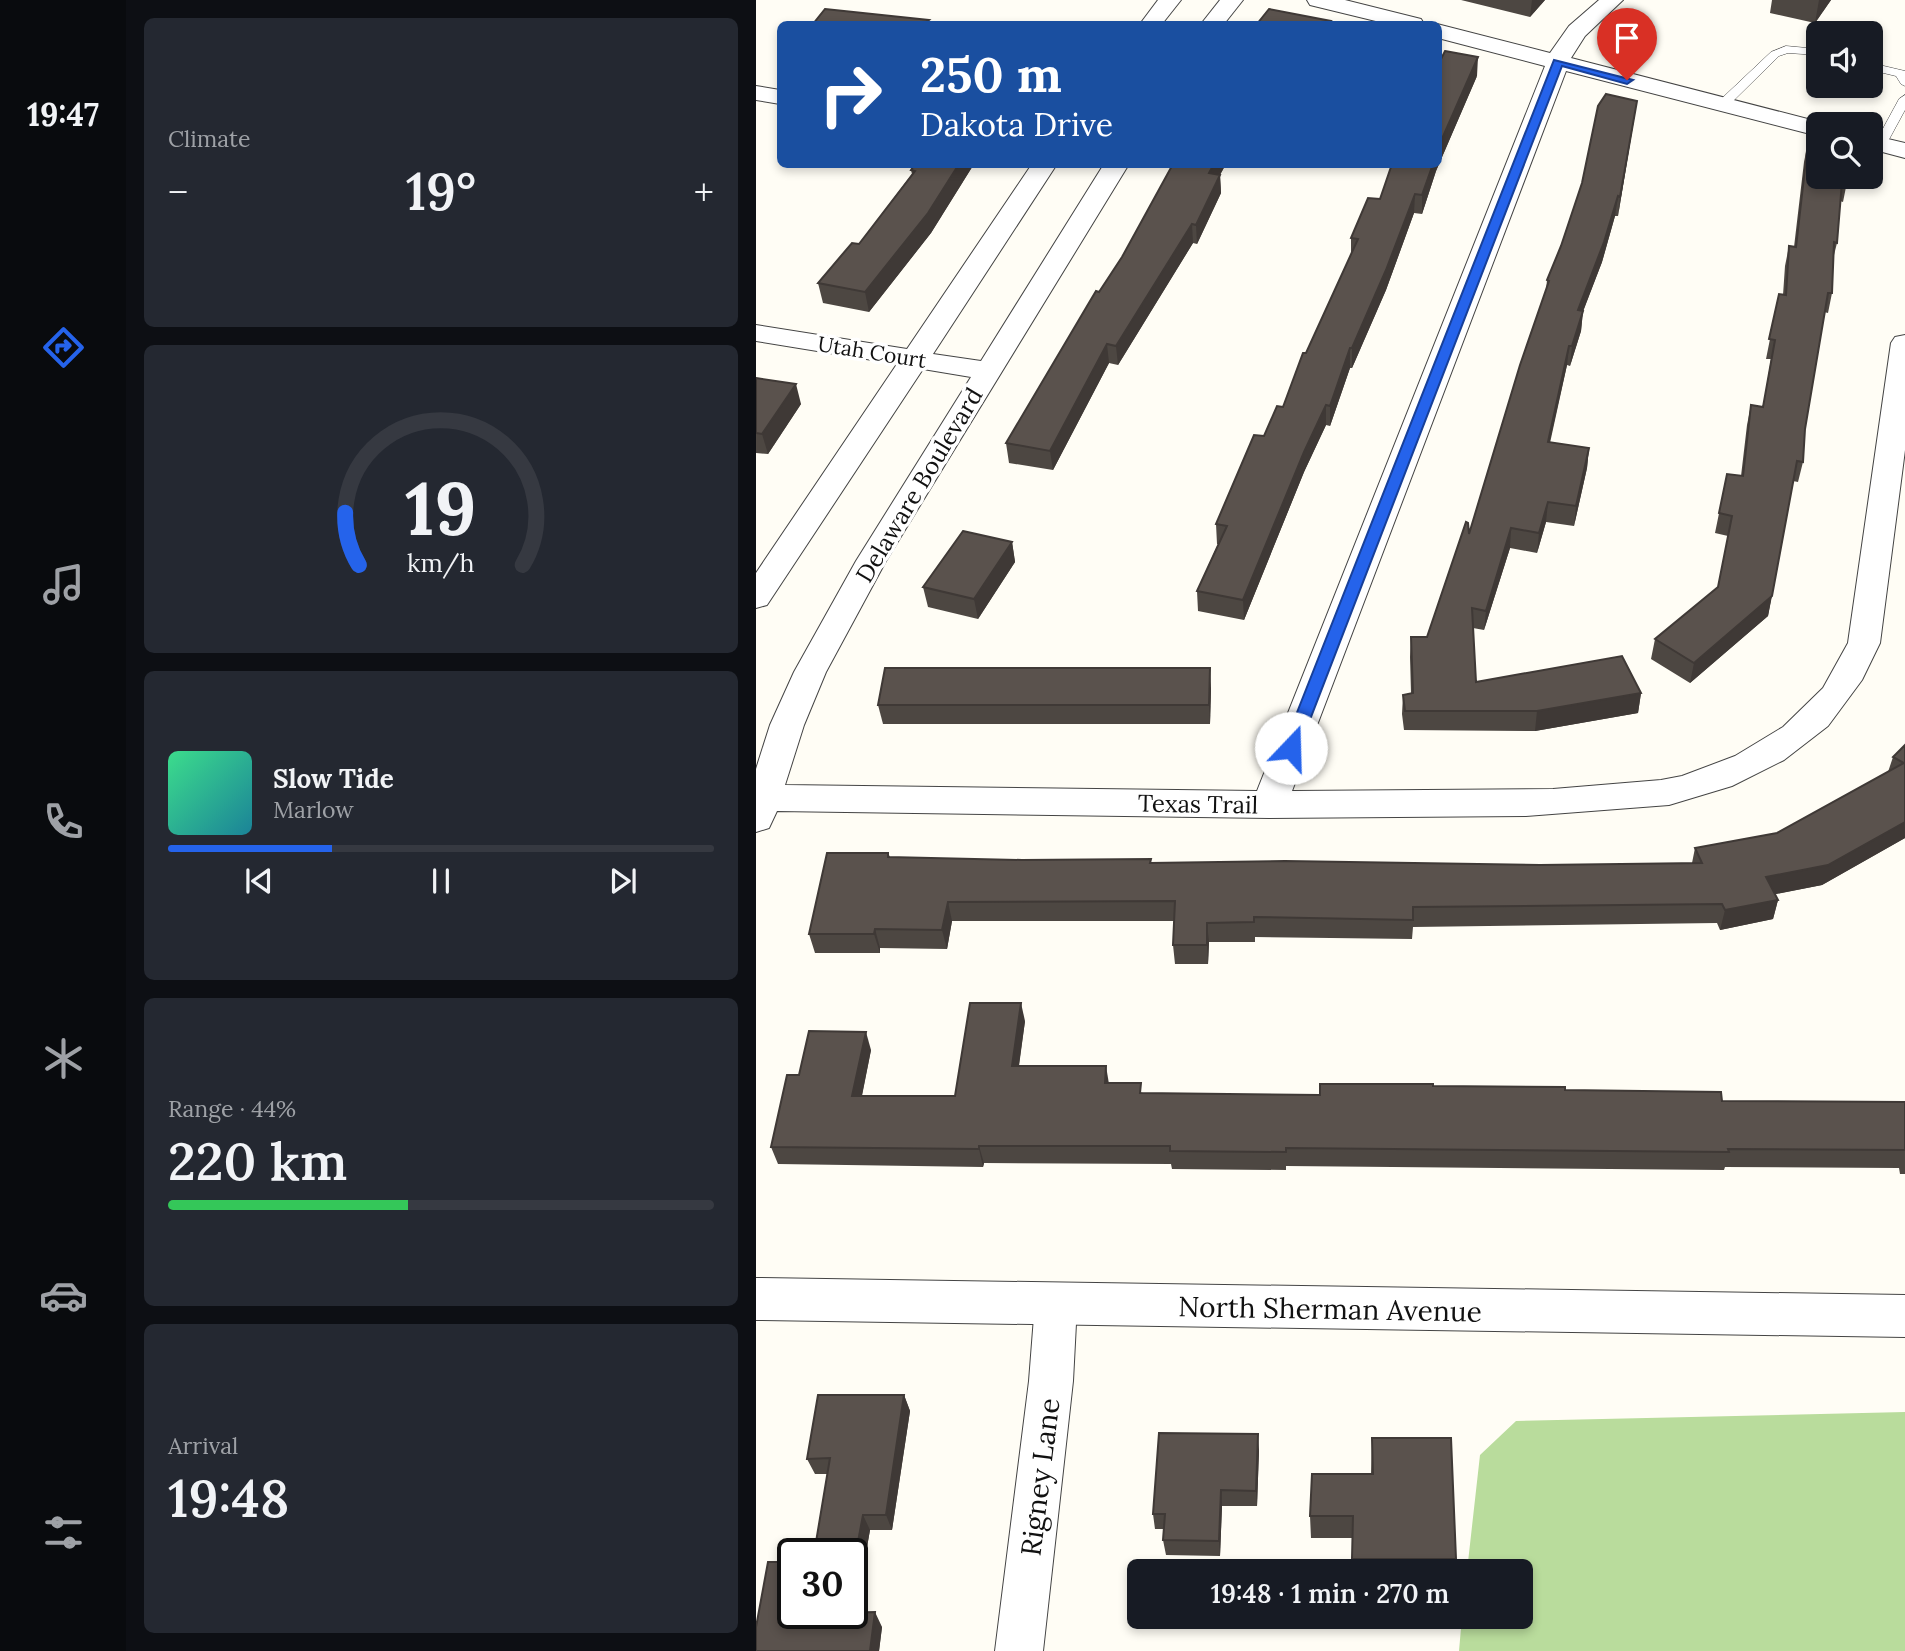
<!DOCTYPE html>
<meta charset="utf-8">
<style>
:root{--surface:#171b24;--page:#242831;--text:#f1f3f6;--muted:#9ea1a6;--line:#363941;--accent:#2563eb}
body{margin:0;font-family:Lora,serif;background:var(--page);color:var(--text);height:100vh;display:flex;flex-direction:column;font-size:26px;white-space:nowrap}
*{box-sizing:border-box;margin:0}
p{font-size:23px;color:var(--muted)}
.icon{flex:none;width:38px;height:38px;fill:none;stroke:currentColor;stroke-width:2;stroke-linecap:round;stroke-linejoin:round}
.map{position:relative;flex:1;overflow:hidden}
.drawer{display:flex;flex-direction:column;gap:18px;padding:18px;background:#0d0f14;width:630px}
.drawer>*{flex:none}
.banner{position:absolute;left:21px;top:21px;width:665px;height:147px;border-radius:10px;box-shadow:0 4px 10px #0003;background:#1a4fa0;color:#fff;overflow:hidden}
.fabs{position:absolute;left:1050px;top:21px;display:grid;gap:14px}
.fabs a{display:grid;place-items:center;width:77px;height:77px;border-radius:10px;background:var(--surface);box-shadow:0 4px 10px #0003;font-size:35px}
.speed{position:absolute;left:21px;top:1538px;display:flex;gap:14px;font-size:35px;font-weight:700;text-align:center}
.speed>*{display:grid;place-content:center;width:91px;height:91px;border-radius:50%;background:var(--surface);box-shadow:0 4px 10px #0003;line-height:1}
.speed .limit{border:4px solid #111;border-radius:10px;background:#fff;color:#111}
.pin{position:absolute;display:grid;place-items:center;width:60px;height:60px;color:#fff;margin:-72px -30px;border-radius:50% 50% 50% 0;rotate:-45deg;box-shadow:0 0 7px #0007}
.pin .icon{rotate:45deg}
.me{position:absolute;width:77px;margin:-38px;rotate:21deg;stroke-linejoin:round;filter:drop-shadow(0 0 5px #0008)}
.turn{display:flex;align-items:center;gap:24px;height:147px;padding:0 28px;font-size:32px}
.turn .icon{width:91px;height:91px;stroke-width:2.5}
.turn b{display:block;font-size:49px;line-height:60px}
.big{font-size:52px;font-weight:600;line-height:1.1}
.drawer .widget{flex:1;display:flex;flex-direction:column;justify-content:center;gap:10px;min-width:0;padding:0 24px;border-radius:10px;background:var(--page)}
.drawer .dial{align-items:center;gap:0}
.dial svg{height:182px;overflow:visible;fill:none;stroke:var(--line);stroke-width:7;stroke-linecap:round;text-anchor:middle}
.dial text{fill:var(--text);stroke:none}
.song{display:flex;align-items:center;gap:21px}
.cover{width:84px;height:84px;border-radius:10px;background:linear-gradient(135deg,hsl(150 70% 55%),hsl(190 70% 35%))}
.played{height:7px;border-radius:4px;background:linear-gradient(90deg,var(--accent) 30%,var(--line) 30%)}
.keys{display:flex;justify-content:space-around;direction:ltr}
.heat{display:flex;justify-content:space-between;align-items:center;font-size:38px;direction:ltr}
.charge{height:10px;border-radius:5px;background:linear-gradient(90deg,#34c759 44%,var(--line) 0)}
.trip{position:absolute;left:371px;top:1559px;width:406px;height:70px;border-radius:10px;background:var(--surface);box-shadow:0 4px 10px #0003;font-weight:600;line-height:70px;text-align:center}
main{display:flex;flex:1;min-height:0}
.menu{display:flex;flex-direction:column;width:126px;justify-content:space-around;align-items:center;background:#090b0e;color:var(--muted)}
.menu .icon{width:49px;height:49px}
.menu .active{color:var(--accent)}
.menu b{font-size:32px;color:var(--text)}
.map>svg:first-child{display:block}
.forest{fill:#b9dc9c}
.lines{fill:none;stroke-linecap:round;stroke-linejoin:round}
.service-casing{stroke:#444;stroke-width:1}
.minor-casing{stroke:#444;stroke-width:2}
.tertiary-casing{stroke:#444;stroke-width:2}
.service{fill:#fff;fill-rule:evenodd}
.minor{fill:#fff;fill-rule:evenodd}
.tertiary{fill:#fff;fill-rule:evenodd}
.wall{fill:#4d4742}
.shaded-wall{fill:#3f3936}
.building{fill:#5a524d;stroke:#3f3936;stroke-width:2}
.route{fill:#2563eb;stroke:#184099;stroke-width:2}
.labels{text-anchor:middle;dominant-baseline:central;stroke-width:7;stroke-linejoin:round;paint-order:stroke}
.far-street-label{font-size:21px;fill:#111;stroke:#fff}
.street-label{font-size:24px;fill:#111;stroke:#fff}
.near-street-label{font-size:28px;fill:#111;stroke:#fff}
</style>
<main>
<nav class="menu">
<b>19:47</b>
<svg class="icon active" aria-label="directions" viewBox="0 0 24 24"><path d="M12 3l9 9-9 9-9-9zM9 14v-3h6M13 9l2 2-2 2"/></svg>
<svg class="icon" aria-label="music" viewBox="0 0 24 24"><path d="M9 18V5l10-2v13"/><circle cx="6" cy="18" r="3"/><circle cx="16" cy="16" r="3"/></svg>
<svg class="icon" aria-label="phone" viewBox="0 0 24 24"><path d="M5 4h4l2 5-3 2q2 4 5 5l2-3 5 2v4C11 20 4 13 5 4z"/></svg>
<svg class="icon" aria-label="climate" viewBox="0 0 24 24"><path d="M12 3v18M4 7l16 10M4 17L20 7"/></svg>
<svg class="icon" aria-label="car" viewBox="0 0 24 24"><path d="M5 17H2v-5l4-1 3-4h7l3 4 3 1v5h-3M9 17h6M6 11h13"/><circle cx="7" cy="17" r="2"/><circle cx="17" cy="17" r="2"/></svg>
<svg class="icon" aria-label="filters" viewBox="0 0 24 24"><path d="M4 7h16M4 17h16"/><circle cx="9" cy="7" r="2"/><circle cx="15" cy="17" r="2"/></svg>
</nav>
<section class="drawer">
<div class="widget"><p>Climate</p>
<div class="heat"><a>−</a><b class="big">19°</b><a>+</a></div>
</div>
<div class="widget dial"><svg viewBox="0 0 100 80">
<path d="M14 69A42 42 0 1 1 86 69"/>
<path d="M14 69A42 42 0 0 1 8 46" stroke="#2563eb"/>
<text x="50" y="56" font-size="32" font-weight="700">19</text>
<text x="50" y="72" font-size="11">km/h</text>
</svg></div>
<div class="widget">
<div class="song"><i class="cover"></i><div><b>Slow Tide</b><p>Marlow</p></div></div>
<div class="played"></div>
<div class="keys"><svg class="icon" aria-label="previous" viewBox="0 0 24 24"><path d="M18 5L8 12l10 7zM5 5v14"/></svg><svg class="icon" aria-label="pause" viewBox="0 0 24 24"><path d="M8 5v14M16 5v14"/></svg><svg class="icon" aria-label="next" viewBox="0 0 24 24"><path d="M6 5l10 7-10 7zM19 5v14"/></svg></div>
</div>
<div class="widget"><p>Range · 44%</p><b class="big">220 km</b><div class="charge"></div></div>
<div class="widget"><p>Arrival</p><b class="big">19:48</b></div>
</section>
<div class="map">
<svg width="1149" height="1651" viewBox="0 0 1149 1651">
<rect width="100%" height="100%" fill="#fffdf5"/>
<polygon class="forest" points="1149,1412 1149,1651 703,1651 706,1617 765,1617 765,1572 711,1571 724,1455 760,1421"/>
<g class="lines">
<defs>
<g id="service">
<polygon points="1030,46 1062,49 1062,55 1032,53 1023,56 970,108 962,108 962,102 1015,52"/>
<polygon points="1115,63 1149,71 1149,86 1145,84 1140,76 1115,70"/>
<polygon points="1149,95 1149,110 1130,145 1120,148 1118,145 1143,99"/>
</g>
<g id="minor">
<polygon points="402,0 425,0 406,24 384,24"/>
<polygon points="464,0 487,0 468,24 445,24"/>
<polygon points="551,0 589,0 665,19 668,24 632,24 554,5"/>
<polygon points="843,0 867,0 829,36 815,58 1071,124 1062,124 1062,136 810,71 536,791 797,789 905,780 926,776 979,756 1027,727 1067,688 1092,643 1135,343 1139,337 1149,335 1149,450 1124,643 1106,680 1072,726 1028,760 976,786 913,805 770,816 513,818 21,811 13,828 0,832 0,769 14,725 38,672 100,561 215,377 167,369 11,605 0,608 0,573 141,364 0,341 0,325 151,349 276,164 301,164 177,354 225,361 348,164 373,164 130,561 70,672 48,725 29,785 501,791 789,66 682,38 681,24 794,53 813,26"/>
<polygon points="0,86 24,90 24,104 0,100"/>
<polygon points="1115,135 1149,143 1149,158 1115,149"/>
<polygon points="300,1285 315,1290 321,1304 317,1381 287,1651 239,1651 273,1381 279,1304 285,1290"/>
</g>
<polygon id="tertiary" points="0,1278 1149,1295 1149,1337 0,1320"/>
</defs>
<use href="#service" class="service-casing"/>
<use href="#minor" class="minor-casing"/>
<use href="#tertiary" class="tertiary-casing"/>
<use href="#service" class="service"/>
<use href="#minor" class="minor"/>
<use href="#tertiary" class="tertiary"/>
</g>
<g class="wall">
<polygon points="705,0 789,0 774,17"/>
<polygon points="1016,0 1075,0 1059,23 1014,13"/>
<polygon points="721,76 680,171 666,214 658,213 630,290 596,368 594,368 574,426 570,425 548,472 488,620 442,611 441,591 462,544 461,544 460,524 508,436 527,407 595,254 595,238 624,199"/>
<polygon points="881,101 862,216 859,216 846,262 827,311 825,331 814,366 811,365 794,443 833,448 831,468 818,526 790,522 781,553 754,548 728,630 717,628 720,682 885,693 882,713 779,731 648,730 646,714 647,695 655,693 654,657 655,637 671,637 713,534 790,290 791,280"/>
<polygon points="1052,142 1092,177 1087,202 1084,201 1081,243 1077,259 1076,293 1072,313 1068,312 1049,429 1047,462 1042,482 1037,481 1012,616 934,683 895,659 899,639 962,587 972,536 959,533 971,474 985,476 991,425 995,405 1007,407 1015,359 1010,359 1023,294 1027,295 1029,266 1033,246 1038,247 1048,162"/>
<polygon points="159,164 218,164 175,233 113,312 67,303 62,283 103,244 156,174 155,170"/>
<polygon points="417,164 470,164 464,175 465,193 441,244 437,243 362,365 353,363 297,470 253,463 250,443 343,292 366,257"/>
<polygon points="0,378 45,404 12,454 0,453"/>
<polygon points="256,542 259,562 222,619 172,607 167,587"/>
<polygon points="455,688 454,724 127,724 122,705"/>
<polygon points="1149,745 1149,838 1066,885 1019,894 1022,900 1017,919 964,930 961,923 657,927 656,939 499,937 499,942 453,942 452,964 419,964 417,945 418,921 196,921 191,949 124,948 124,953 59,953 53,934 132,853 134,857 395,863 784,865 936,863 939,848 1021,833 1132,772 1137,757"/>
<polygon points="269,1021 263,1066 353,1083 387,1093 564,1095 677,1086 809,1090 966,1101 1149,1102 1149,1174 1144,1174 1143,1168 969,1167 968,1170 530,1166 530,1170 416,1169 415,1164 228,1163 227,1167 22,1164 15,1147 43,1075 115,1050 106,1096 199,1096"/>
<polygon points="148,1395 154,1411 136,1530 114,1530 99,1613 126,1627 123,1651 0,1651 96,1614 72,1474 59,1474 51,1459"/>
<polygon points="616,1438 700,1559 698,1572 596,1572 596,1538 555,1538 554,1516 615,1474"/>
<polygon points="503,1450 501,1506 466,1506 464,1556 410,1555 407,1540 408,1529 399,1529 397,1514"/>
</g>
<g class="shaded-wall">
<polygon points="776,0 789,0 774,17"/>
<polygon points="1063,0 1075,0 1059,23"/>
<polygon points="722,57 721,76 680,171 666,214 666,195 677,164 682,164 682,148"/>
<polygon points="881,101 878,120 862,216 864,197"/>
<polygon points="203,164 218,164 175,233 113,312 109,292"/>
<polygon points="458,164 470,164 454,192 453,173"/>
<polygon points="464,175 465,193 441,244 440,225"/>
<polygon points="659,194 658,213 630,290 596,368 596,348"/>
<polygon points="862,196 859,216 846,262 820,330 822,310"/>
<polygon points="436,224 437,243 362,365 360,346"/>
<polygon points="827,311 825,331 814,366 816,346"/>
<polygon points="351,344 353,363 297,470 294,451"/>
<polygon points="813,346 811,365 789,462 792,442"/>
<polygon points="594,348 594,368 574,426 574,406"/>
<polygon points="40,384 45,404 12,454 6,434"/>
<polygon points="570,405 570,425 548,472 488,620 487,600 548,452"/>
<polygon points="833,448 831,468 818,526 820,506"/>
<polygon points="792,502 790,522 781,553 783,533"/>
<polygon points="755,528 754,548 728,630 730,611"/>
<polygon points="256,542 259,562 222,619 218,599"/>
<polygon points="1016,596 1012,616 934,683 938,663"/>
<polygon points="454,668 455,688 454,724 453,705"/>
<polygon points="885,693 882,713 779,731 781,711"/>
<polygon points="1149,822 1149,838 1066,885 1005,897 1010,877"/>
<polygon points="1022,900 1017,919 964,930 969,910"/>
<polygon points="192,902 196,921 191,949 186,930"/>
<polygon points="451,923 453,942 452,964 451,945"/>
<polygon points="119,929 124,948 124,953 118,934"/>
<polygon points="265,1003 269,1021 260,1085 256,1066"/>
<polygon points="110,1032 115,1050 102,1114 96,1096"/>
<polygon points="350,1066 353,1084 349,1083"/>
<polygon points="223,1146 228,1163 227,1167 223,1149"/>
<polygon points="148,1395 154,1411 136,1530 130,1515"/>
<polygon points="502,1434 503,1450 501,1506 500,1491"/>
<polygon points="465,1490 466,1506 464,1556 463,1541"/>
<polygon points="107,1515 114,1530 97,1627 96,1574"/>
<polygon points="119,1612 126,1627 123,1651 114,1651"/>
</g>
<g class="building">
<polygon points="69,9 173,20 168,24 57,24"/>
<polygon points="513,9 575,21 573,24 501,24"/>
<polygon points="689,51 722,57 682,148 682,65"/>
<polygon points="850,94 881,101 864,197 862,196 848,242 822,310 827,311 816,346 813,346 792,442 833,448 820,506 792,502 783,533 755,528 730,611 716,608 720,682 866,656 885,693 781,711 649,711 647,695 657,693 655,637 671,637 710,522 712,523 713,534 764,365 793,281 791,280 805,246 826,183 842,106"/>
<polygon points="1061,140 1062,140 1062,177 1092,177 1091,182 1086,182 1081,243 1078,242 1076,293 1072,293 1049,429 1047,462 1041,461 1016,596 938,663 899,639 962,587 976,516 963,513 971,474 987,476 995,405 1007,407 1019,340 1013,339 1023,294 1030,295 1033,246 1040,247 1052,142 1059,144"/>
<polygon points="159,164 203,164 172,213 109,292 62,283 96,243 103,244 159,171 155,170"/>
<polygon points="417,164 458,164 453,173 464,175 440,225 436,224 360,346 351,344 294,451 250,443 340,291 343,292 366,257"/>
<polygon points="636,164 677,164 666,195 659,194 630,270 596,348 594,348 574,406 570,405 548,452 487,600 441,591 471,526 460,524 498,435 508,436 521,406 527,407 547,353 550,353 602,239 595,238 612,198 624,199"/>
<polygon points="0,378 40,384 6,434 0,433"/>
<polygon points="207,531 256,542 218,599 167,587"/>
<polygon points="129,668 454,668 453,705 122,705"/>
<polygon points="1149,745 1149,822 1072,865 1010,877 1022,900 969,910 966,904 657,907 657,920 498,917 498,922 451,923 451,945 417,945 419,901 192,902 186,930 119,929 118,934 53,934 71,853 132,853 132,857 266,860 395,859 394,863 529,861 784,865 946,863 939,848 1021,833 1148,763 1137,757"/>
<polygon points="214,1003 265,1003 256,1066 350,1066 349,1083 385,1083 384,1093 564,1095 564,1084 677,1084 677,1086 809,1087 809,1090 965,1092 966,1101 1149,1102 1149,1150 972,1149 973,1152 530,1148 530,1152 414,1151 414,1146 223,1146 223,1149 15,1147 31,1075 43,1075 53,1031 110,1032 96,1096 199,1096"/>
<polygon points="62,1395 148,1395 130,1515 107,1515 96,1574 96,1554 58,1554 74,1458 51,1459"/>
<polygon points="403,1433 502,1434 500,1491 465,1490 463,1541 407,1540 409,1514 397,1514"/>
<polygon points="616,1438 695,1438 700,1559 596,1559 597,1516 554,1516 556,1474 617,1474"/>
<polygon points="12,1562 37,1562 37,1614 119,1612 114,1651 0,1651 0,1627"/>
</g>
<polygon class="route" points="798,60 877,80 871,84 806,66 543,748 535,754 530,752 527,748"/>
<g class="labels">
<g class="far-street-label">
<text transform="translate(116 352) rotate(9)">Utah Court</text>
</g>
<g class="street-label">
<text transform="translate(163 485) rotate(-59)">Delaware Boulevard</text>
<text transform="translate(442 804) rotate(1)">Texas Trail</text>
</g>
<g class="near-street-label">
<text transform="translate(574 1309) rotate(1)">North Sherman Avenue</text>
<text transform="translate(284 1477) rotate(-83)">Rigney Lane</text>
</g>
</g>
</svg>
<div class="fabs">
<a><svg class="icon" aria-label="sound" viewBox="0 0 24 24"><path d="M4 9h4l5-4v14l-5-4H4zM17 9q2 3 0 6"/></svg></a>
<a><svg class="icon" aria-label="search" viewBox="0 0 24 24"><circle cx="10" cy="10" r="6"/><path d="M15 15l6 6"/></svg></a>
</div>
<div class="speed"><div class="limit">30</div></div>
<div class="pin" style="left:871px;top:80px;background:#d93025"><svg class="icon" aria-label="arrive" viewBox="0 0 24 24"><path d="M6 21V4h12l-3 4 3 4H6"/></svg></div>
<svg class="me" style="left:535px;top:748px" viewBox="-20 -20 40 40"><circle r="19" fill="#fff"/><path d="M0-13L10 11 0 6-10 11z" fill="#2563eb"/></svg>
<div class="trip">19:48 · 1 min · 270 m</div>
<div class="banner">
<div class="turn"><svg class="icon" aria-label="right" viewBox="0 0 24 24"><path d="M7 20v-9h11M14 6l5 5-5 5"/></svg><div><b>250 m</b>Dakota Drive</div></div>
</div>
</div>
</main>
